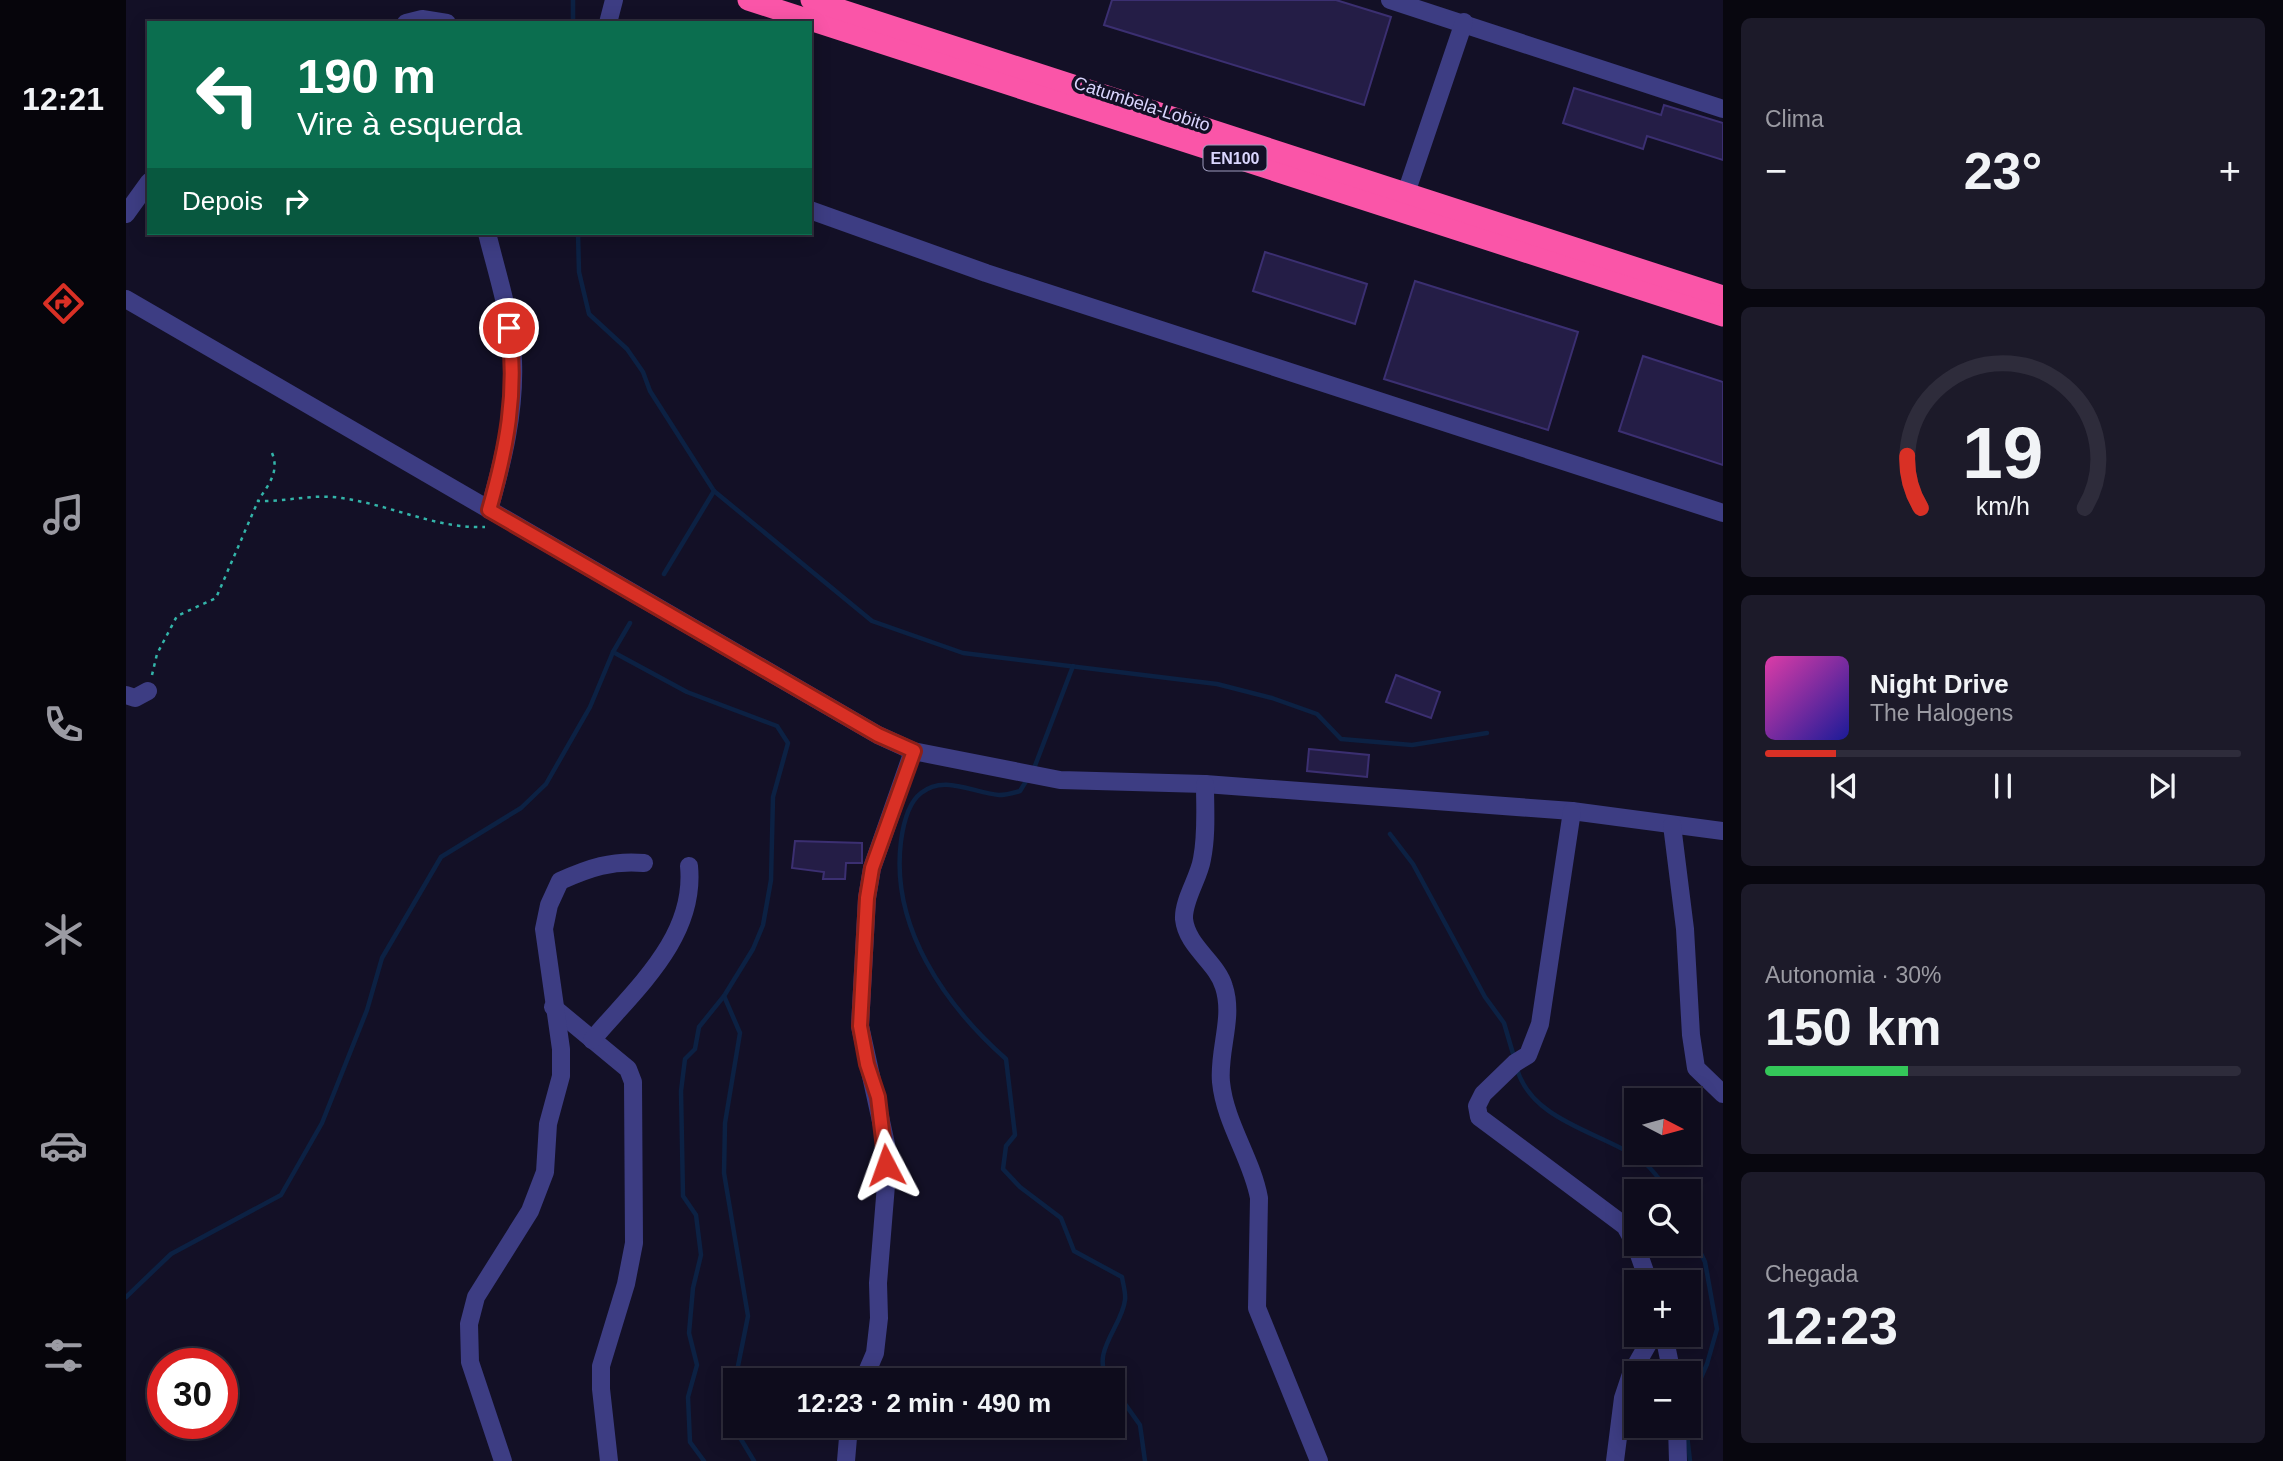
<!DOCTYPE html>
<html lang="pt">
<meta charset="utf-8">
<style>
:root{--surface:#0e0c1c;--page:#1c1a29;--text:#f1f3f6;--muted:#9b9ba3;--line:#2e2c3b;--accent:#d93025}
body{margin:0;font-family:Arial,sans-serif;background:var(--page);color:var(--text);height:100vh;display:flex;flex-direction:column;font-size:26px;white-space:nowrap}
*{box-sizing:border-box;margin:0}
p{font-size:23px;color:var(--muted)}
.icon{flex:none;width:38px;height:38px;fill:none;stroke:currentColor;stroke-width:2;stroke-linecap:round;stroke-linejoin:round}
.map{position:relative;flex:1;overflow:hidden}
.side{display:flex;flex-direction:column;gap:18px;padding:18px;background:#08070f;width:560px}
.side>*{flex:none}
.banner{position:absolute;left:21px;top:21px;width:665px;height:214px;border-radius:0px;box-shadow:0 4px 18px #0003,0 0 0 2px var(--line);background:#0b6e4f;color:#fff;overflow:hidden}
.needle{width:46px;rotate:96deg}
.controls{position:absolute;left:1498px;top:1088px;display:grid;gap:14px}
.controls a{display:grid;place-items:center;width:77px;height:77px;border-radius:0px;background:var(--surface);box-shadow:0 4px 18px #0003,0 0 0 2px var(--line);font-size:35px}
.speed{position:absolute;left:21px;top:1348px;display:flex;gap:14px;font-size:35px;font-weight:700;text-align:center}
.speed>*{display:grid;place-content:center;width:91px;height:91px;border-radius:50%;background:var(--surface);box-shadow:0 4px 18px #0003,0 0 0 2px var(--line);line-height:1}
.speed .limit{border:10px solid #d22;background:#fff;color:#111}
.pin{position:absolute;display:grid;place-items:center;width:60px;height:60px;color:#fff;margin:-30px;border:4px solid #fff;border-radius:50%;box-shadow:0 2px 7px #0007}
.me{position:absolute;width:77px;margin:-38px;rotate:356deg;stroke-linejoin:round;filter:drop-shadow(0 0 5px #0008)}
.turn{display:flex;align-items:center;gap:24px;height:147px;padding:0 35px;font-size:32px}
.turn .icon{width:91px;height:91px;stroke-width:2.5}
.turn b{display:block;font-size:49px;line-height:60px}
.then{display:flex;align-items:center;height:66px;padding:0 35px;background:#0003;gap:14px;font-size:26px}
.big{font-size:52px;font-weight:800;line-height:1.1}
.side .tile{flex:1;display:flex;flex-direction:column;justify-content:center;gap:10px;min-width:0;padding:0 24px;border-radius:10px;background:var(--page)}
.side .dial{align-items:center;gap:0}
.dial svg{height:182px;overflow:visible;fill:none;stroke:var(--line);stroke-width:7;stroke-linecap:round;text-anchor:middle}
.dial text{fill:var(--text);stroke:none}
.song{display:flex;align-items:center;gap:21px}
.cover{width:84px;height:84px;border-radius:10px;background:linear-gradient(135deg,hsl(320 70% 55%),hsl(240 70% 35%))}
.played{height:7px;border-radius:4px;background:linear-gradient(90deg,var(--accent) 15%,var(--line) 15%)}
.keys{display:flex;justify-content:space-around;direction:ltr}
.heat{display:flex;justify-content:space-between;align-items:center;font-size:38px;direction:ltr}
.charge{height:10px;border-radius:5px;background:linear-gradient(90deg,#34c759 30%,var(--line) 0)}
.trip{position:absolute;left:597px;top:1368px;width:402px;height:70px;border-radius:0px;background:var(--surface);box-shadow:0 4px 18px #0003,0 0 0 2px var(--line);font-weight:800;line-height:70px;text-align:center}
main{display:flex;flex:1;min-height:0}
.menu{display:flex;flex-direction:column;width:126px;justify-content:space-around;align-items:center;background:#06050b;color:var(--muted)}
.menu .icon{width:49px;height:49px}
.menu .selected{color:var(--accent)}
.menu b{font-size:32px;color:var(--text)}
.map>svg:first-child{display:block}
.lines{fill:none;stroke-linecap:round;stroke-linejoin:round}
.stream{stroke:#0c2143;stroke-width:4.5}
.building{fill:#241d46;stroke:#3b2f71;stroke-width:2}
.path{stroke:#33b4a9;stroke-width:2.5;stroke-dasharray:3.5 5;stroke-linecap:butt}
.minor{stroke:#3d3d83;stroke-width:18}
.highway{stroke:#fa55a8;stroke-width:21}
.route-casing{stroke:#8d1f18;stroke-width:18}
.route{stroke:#d93025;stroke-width:12}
.labels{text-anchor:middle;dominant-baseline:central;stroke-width:7;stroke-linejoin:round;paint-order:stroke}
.shield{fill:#131026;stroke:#9e9bbd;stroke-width:2}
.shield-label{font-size:16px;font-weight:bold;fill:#dad6fe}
.street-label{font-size:18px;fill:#dad6fe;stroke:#131026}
</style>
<main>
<nav class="menu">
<b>12:21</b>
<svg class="icon selected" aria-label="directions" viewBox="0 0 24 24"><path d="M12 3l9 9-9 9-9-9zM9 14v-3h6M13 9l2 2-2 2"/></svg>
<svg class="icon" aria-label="music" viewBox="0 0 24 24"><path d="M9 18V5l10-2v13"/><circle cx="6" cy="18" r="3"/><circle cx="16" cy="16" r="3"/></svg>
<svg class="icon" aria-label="phone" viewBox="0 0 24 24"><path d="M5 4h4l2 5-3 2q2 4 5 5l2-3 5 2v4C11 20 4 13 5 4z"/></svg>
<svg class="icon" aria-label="climate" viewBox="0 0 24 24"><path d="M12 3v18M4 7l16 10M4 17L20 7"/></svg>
<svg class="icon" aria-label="car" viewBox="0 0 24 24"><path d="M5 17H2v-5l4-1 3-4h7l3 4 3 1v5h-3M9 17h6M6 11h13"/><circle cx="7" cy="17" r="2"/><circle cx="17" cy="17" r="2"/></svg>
<svg class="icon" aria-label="filters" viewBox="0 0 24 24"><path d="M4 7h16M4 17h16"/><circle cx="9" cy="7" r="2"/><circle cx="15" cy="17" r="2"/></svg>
</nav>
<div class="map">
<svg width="1597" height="1461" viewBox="0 0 1597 1461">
<rect width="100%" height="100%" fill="#131026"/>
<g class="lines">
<g class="stream">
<polyline points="447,0 447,23"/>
<polyline points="452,233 453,272 463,314 501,349 517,372 524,391 588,491 746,621 837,653 1091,684 1146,698 1191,714 1215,739 1286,745 1361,733"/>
<polyline points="538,574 588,491"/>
<polyline points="487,652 561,692 651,726 662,743 647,797 645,880 637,925 627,949 598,996 573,1027 569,1049 559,1059 555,1091 557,1196 570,1215 575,1255 567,1288 563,1333 571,1365 562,1397 564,1442 578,1461"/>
<polyline points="907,771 947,666"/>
<path d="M902,778L894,791C887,793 879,795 873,795C847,793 818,774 795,793C782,803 777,826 775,841C764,927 819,1005 880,1059L889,1135L880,1146L877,1169L894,1187L935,1218L948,1251L996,1277C997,1284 1000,1293 999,1300C996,1327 963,1353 983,1381"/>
<polyline points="1264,834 1287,864 1359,997 1378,1023 1388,1057"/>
<polyline points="598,996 614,1033 599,1123 598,1173 622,1316 609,1381"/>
<path d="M1391,1069C1406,1121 1474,1132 1514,1159C1526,1167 1534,1181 1543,1192"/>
<polyline points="1563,1229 1579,1262 1591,1329 1581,1364 1563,1405"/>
<polyline points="0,1297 45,1254 155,1195 196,1123 241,1010 256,958 315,857 395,808 420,784 464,707 487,652 504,623"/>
<polyline points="609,1382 609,1409"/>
<polyline points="987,1387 1014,1425 1019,1461"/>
<polyline points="612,1426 613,1436 628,1461"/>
<polyline points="1560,1426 1564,1461"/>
</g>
</g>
<g class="building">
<polygon points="986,0 1210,0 1265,17 1238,105 978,25"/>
<polygon points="1448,88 1535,115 1538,105 1597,123 1597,160 1521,136 1517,149 1437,123"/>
<polygon points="1139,252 1241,284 1229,324 1127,291"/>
<polygon points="1289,281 1452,332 1422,430 1258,379"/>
<polygon points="1517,356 1597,382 1597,465 1493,431"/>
<polygon points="1270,675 1314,692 1305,718 1260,702"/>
<polygon points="1183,749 1243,755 1241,777 1181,771"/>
<polygon points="669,841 736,843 736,863 720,863 719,879 697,879 698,872 666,868"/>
</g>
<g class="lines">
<g class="path">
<path d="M146,453C154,472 142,485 132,501C157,502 182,495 207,497C259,502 308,529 359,527"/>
<polyline points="26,675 31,654 51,616 90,598 132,501"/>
</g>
<g class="minor">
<polyline points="1264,0 1597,109"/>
<polyline points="280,23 296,19 321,23"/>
<polyline points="482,23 488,0"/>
<polyline points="1280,193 1338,22"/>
<polyline points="684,210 860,273 1597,513"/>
<polyline points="0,214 23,182"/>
<path d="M361,233C371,274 386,318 387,361C389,412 377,461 363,510"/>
<polyline points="0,299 752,735 787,751 934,780 1079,784 1446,811 1597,831"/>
<polyline points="0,695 9,698 22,691"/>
<path d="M1079,784C1079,809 1081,834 1076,859C1073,878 1057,900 1058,919C1061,947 1091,962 1098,987C1108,1018 1092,1051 1095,1082C1099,1123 1126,1159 1133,1198L1131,1308L1193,1461"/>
<polyline points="1446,811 1414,1024 1402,1055 1389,1063 1357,1094 1351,1106 1353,1117 1499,1226 1510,1246 1523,1283"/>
<polyline points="1546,825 1559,929 1565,1035 1570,1068 1597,1094"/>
<polyline points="427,1007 502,1069 507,1082 508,1243 500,1284 475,1366 475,1389 483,1461"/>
<path d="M466,1040C509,989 570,938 563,866"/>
<polyline points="1538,1335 1546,1374"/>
<polyline points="737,1381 749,1353 753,1318 752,1283 760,1185 760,1144 734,1026 741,898 746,868 787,751"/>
<polyline points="1551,1426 1552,1461"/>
<path d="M377,1461L344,1362L343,1324L350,1297L404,1211L419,1172L422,1124L435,1076V1049L418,929L423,905L434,881C463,868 486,860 518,863"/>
<polyline points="720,1461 723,1426"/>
<polyline points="1489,1461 1497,1398 1505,1374 1527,1335"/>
</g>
<g class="highway">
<polyline points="622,0 1597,316"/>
<polyline points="685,0 1597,296"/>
</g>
</g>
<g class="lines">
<defs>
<path id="route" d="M383,328C391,394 381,447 363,510L752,735L788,751L746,868L741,898L734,1026L741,1064L752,1097L760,1165"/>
</defs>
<use href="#route" class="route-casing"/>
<use href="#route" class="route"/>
</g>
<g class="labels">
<rect class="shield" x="1077.5" y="145.5" width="63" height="25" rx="5"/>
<g class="shield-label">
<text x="1109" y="158">EN100</text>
</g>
<g class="street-label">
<text transform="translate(1016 104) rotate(18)">Catumbela-Lobito</text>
</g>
</g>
</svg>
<div class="controls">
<a><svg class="needle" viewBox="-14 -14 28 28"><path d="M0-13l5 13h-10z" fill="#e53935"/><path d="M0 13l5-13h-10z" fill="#9b9ba3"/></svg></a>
<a><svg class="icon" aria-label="search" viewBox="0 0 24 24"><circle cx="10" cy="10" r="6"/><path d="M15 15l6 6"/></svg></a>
<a>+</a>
<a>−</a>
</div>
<div class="speed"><div class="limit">30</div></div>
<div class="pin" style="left:383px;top:328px;background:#d93025"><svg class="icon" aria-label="arrive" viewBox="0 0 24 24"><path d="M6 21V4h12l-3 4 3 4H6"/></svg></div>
<svg class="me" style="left:760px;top:1165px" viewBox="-20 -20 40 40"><path d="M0-17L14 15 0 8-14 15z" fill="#d93025" stroke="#fff" stroke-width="4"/></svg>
<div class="trip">12:23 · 2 min · 490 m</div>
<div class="banner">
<div class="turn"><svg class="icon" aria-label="left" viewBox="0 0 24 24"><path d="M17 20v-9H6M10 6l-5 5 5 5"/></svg><div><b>190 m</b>Vire à esquerda</div></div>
<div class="then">Depois<svg class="icon" aria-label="right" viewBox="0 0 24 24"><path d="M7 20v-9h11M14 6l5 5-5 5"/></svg></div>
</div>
</div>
<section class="side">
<div class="tile"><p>Clima</p>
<div class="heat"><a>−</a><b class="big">23°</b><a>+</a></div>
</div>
<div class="tile dial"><svg viewBox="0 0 100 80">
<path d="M14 69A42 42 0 1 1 86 69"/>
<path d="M14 69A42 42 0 0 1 8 46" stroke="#d93025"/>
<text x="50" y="56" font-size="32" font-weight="700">19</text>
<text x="50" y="72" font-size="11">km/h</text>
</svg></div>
<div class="tile">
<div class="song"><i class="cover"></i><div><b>Night Drive</b><p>The Halogens</p></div></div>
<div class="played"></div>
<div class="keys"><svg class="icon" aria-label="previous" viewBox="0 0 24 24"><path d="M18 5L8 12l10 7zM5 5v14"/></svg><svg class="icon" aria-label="pause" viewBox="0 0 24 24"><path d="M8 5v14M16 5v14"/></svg><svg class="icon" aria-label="next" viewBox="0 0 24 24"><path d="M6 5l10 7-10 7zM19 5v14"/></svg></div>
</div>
<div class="tile"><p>Autonomia · 30%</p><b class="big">150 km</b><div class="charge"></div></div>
<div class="tile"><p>Chegada</p><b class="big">12:23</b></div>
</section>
</main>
